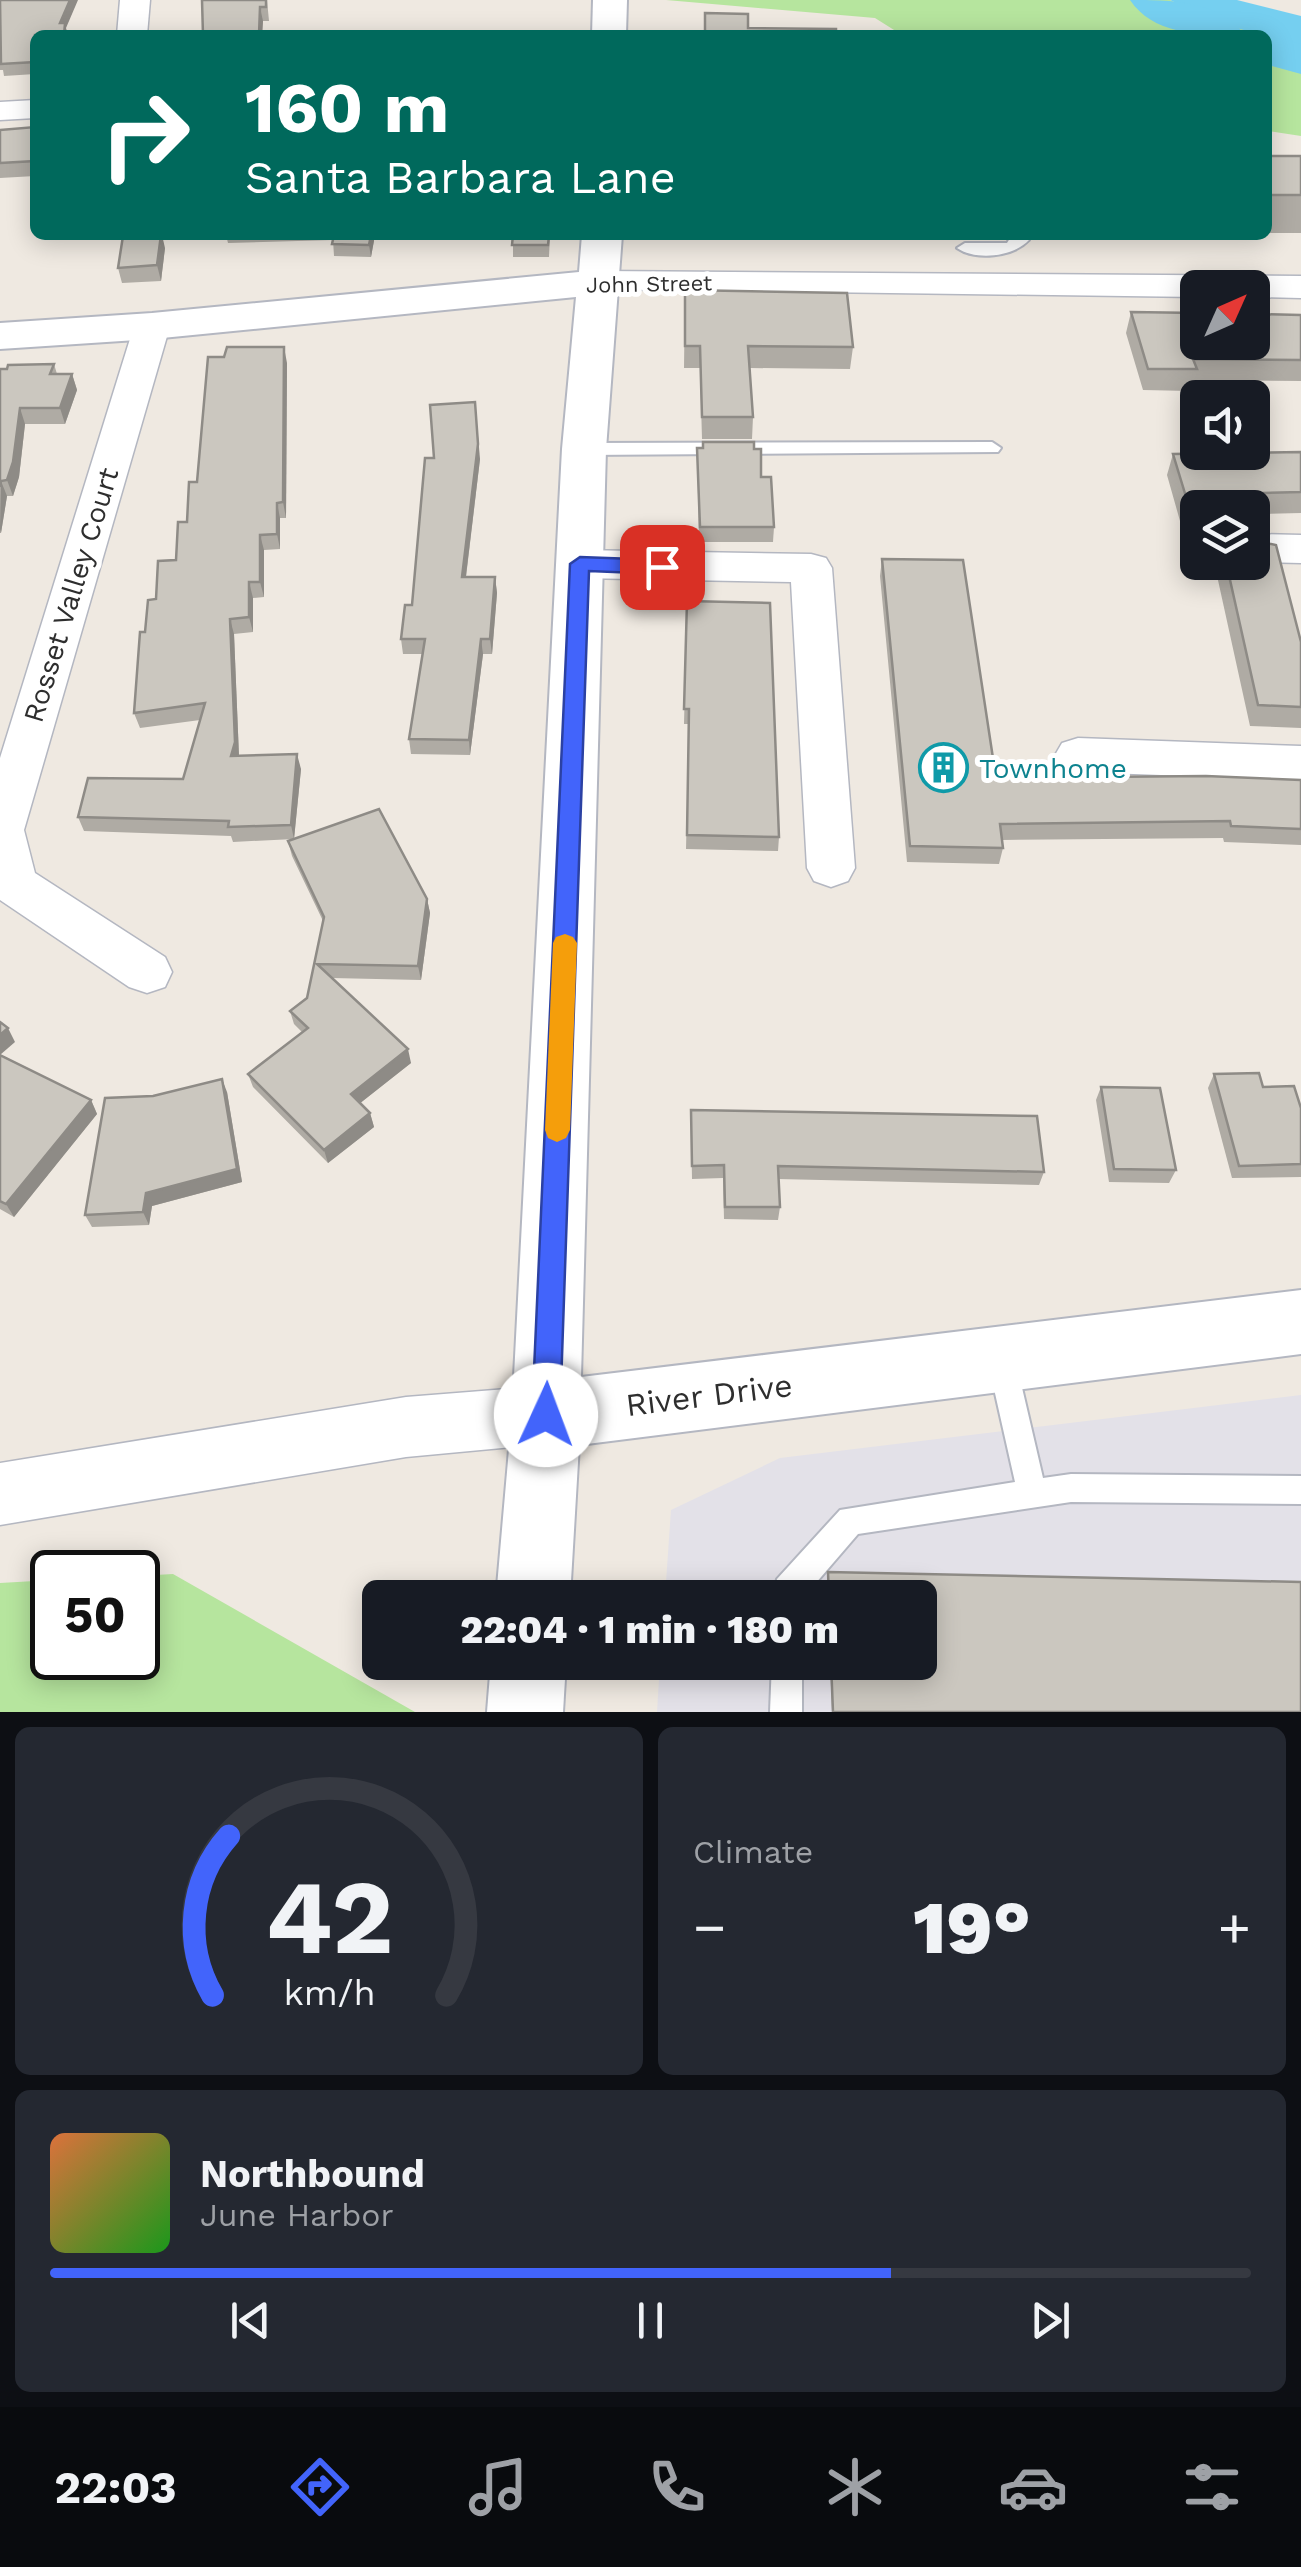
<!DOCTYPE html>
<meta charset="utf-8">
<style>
:root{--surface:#171b24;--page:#242831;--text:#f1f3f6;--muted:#9ea1a6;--line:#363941;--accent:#4264fb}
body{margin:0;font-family:"Work Sans",sans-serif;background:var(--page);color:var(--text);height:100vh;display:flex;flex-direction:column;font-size:38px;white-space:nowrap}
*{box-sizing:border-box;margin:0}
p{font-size:32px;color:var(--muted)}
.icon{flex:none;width:55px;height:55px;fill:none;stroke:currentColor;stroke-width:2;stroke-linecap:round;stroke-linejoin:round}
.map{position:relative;height:1712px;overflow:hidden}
.side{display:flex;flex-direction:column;gap:15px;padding:15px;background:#0d0f14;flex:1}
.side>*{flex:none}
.guide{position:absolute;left:30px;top:30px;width:1242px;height:210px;border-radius:15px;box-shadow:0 5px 25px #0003;background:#00695c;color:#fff;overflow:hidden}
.needle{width:65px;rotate:45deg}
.controls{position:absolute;left:1180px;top:270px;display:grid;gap:20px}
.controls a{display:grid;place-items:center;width:90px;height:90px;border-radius:15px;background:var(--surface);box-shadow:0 5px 25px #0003;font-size:50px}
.speed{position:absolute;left:30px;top:1550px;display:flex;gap:20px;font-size:50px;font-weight:700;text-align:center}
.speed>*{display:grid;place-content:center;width:130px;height:130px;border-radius:50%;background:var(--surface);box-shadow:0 5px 25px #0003;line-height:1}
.speed .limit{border:5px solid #111;border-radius:15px;background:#fff;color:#111}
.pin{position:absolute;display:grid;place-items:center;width:85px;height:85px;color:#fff;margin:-42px;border-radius:20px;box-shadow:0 5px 15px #0006}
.me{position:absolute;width:110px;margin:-55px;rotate:2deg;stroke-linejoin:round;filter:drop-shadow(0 0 8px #0008)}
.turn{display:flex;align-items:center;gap:35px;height:210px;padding:0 50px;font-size:45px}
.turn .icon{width:130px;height:130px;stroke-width:2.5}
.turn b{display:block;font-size:70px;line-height:85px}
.big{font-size:75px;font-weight:800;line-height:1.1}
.side .card{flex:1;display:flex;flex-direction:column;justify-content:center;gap:15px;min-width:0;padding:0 35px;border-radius:15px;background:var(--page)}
.side .dial{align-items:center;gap:0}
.dial svg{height:260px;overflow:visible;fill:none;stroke:var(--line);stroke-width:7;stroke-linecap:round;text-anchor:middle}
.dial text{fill:var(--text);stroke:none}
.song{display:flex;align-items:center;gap:30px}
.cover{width:120px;height:120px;border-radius:15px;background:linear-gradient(135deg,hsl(20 70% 55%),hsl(120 70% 35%))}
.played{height:10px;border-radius:5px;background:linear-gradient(90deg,var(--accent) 70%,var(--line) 70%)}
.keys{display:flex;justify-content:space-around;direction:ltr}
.heat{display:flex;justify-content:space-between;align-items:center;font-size:55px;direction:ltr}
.side .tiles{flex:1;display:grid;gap:15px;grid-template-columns:1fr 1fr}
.card:last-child{grid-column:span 2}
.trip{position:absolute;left:362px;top:1580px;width:575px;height:100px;border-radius:15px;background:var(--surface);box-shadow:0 5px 25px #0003;font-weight:800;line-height:100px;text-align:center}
.tab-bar{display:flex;height:160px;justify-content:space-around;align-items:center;background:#090b0e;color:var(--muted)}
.tab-bar .icon{width:70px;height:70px}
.tab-bar .selected{color:var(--accent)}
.tab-bar b{font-size:45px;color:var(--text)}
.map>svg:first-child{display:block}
.industrial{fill:#e3e1e8}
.green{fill:#b6e59e}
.water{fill:#75cff0}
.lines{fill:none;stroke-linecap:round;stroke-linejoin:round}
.river{fill:#75cff0;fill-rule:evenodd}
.lane-casing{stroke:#b4b7c1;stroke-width:4}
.street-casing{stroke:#b4b7c1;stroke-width:3}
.secondary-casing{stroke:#b4b7c1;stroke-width:4}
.lane{fill:#fff;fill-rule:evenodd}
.street{fill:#fff;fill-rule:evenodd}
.secondary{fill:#fff;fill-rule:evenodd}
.wall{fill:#afaba4}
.shaded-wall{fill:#8e8b86}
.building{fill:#cbc7bf;stroke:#8e8b86;stroke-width:2.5}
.route{fill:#4264fb;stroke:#2b41a3;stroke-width:2.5}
.slow{fill:#f59e0b}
.labels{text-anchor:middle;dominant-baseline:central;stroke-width:10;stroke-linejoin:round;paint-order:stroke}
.far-street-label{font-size:22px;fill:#2e2e2e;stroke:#fff}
.street-label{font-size:28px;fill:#2e2e2e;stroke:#fff}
.culture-label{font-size:28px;fill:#0d838f;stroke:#fff;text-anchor:start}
.near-street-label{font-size:32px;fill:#2e2e2e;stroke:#fff}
</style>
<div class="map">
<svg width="1301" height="1712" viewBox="0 0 1301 1712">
<rect width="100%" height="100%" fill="#efe9e1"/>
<polygon class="industrial" points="1301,1395 1301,1712 657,1712 660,1663 920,1662 920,1598 665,1597 671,1510 780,1458"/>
<g class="green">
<polygon points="666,0 1170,0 1212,20 1263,35 902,35 875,18"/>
<polygon points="1268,36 1301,48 1301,136 1268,131"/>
<polygon points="173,1574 415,1712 0,1712 0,1583 52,1580 52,1658 138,1658 138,1576"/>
</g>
<polygon class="water" points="1170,0 1237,0 1301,16 1301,48 1212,20"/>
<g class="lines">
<g class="river">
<path d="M1130,0C1169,0 1219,0 1245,35C1205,35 1155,37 1130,0Z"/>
<polygon points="1267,35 1268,35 1301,44 1301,74 1268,65"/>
</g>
<defs>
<g id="lane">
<path d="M1012,235H1028L1029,240C1013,257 976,261 957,248L965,243H1007Z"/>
<polygon points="992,442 1001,448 998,452 584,455 575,449 584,443"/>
<polygon points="1002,1349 1012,1353 1016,1362 1043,1478 1071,1474 1301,1476 1301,1504 1071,1502 858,1534 803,1598 773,1598 777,1579 840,1510 1015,1482 988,1362 992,1353"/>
<polygon points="772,1662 802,1662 802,1712 770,1712"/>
</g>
<g id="street">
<polygon points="120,0 150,0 147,35 117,35"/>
<polygon points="35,100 35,118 0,120 0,102"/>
<polygon points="601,271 1301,276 1301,298 1252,297 1252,288 1198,288 1198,297 589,289 583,282 589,275"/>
<polygon points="152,315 165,318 170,326 24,830 35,873 165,957 172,972 165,987 147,993 129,987 0,900 0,758 134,326 139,318"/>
<polygon points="1252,534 1301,535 1301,563 1252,562"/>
<polygon points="579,550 811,554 826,558 832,568 855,868 848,881 831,887 814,881 807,868 791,582 579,578 564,574 558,564 564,554"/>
<polygon points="1078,738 1301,746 1301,780 1078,772 1062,767 1055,755 1062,743"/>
<polygon points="546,1386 567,1394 576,1415 567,1436 546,1444 406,1457 0,1525 0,1463 406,1397"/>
</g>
<g id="secondary">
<polygon points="593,0 627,0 626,35 592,35"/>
<polygon points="582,235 622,235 606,449 581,1377 1301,1290 1301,1354 579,1445 570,1598 496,1598 512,1415 562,449 576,297 152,339 0,349 0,323 152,313 579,272"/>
<polygon points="491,1662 566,1662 563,1712 487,1712"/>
</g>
</defs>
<use href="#lane" class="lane-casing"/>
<use href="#street" class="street-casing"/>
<use href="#secondary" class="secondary-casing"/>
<use href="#lane" class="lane"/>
<use href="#street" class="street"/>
<use href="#secondary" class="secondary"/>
</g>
<g class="wall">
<polygon points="0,0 66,28 35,35 35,74 4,76 3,70 0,70"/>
<polygon points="202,0 267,0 269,21 263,21 262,35 203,35"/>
<polygon points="35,127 35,176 0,178 0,130"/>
<rect x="1268" y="156" width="33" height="77"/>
<polygon points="226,235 375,235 371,257 334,256 333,240 228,243"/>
<polygon points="513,235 550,235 549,257 513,257"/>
<polygon points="805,235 906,235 905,237"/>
<polygon points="165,248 161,281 122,283 118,268"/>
<polygon points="685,290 853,347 850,369 750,368 753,417 752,439 702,439 700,368 684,368"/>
<polygon points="1131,312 1301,315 1301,381 1194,380 1190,391 1143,390 1126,333"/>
<polygon points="287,363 286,518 280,518 280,549 264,550 264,597 253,598 253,632 234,634 239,756 301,769 294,839 427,899 430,913 421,980 332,978 411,1063 360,1103 370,1113 374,1127 328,1163 253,1087 248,1074 303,1033 294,1024 290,1011 307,998 323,921 292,856 288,841 294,839 233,842 231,836 84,831 78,817 183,779 200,720 140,728 134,713 145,632 156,599 176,560 197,482"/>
<polygon points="54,364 57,374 72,374 77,390 65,424 25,424 19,477 13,496 7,496 1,533 0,533 0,369"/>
<polygon points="697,448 754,449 774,527 773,542 699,542"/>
<polygon points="1301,452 1301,513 1265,514 1259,530 1256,532 1256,541 1301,642 1301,728 1250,726 1214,562 1252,562 1252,508 1198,508 1198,521 1180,521 1167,475 1173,454"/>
<polygon points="434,458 480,459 466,577 495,577 497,593 492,654 483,654 470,755 411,754 409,739 422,654 403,654 401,639 412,605"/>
<polygon points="882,559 996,778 1301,780 1301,845 1224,842 1223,838 1002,840 1003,848 999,864 907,862 880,576"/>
<polygon points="687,601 779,837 778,851 686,849 689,724 684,724"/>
<polygon points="0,1055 91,1100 97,1114 14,1217 0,1209"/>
<polygon points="1214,1074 1263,1087 1301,1108 1301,1177 1232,1178 1208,1088"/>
<polygon points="1101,1087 1176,1170 1169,1183 1109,1182 1096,1100"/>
<polygon points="227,1092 242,1182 152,1206 149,1225 92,1227 85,1215"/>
<polygon points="691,1123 1044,1172 1039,1185 778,1179 780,1207 778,1220 724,1219 723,1178 692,1179"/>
<polygon points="828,1572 1301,1582 1301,1712 832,1712 830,1662 920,1662 920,1598 827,1598"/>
</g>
<g class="shaded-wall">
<polygon points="70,0 78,0 66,28 68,35 64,35 60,23"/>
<polygon points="260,7 263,21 262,35 259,35"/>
<polygon points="162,235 165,248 161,281 157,265"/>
<polygon points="371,235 375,235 371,257 369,245"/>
<polygon points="284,347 287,363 286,518 283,502"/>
<polygon points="72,374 77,390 65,424 60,408"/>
<polygon points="475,402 480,459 464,592 462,577"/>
<polygon points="20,408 25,424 19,477 13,496 7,480"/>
<polygon points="1,481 7,496 1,533 0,529"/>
<polygon points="277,503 280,518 280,549 277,534"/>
<polygon points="1267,509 1259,530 1252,533 1256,513"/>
<polygon points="260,535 264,550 264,597 260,582"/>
<polygon points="495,577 497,593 492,654 490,639"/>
<polygon points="249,582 253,598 253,632 249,617"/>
<polygon points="230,619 234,634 239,757 231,756"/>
<polygon points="481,639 483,654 470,755 469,740"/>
<polygon points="297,754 301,769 294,839 291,825"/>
<polygon points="427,899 430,913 421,980 418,966"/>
<polygon points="8,1028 15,1042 0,1055 0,1035"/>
<polygon points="408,1049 411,1063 354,1108 351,1094"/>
<polygon points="222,1079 227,1092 242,1182 152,1206 149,1225 143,1212 146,1193"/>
<polygon points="91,1100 97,1114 14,1217 6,1204"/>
<polygon points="370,1113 374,1127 328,1163 324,1150"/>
</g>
<g class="building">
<polygon points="0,0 70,0 60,23 65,23 64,35 35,35 35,62 1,64"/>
<polygon points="202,0 266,0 266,7 260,7 259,35 203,35"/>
<polygon points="705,13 748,14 748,28 836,29 836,35 705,35"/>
<polygon points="35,127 35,161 0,163 0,130"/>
<rect x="1268" y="156" width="33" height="39"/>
<polygon points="161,235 157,265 118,268 123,236"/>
<polygon points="334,235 371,235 369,245 332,244"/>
<polygon points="513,235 549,235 548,245 512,245"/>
<polygon points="685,290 847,293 853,347 748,346 753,417 702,417 700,346 685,346"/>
<polygon points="1131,312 1198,313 1198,342 1252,342 1252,314 1301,315 1301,360 1193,359 1197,369 1148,369"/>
<polygon points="227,347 284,347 283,502 277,503 277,534 260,535 260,582 249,582 249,617 230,619 235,742 231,756 297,754 291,825 228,827 229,821 78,817 88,778 183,779 205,703 134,713 140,632 145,632 148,600 156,599 158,561 176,560 178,522 187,522 189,482 197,482 208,357 224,357"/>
<polygon points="54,364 50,374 72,374 60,408 20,408 13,462 7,480 1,481 0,487 0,369 7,369 8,365"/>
<polygon points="475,402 478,444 462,577 495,577 490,639 481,639 469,740 409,739 425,639 401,639 405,605 412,605 425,458 434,458 430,405"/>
<polygon points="703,442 754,442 754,449 761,449 761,477 771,477 774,527 700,527 697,448 703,448"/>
<polygon points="1301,452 1301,492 1263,493 1267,509 1256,513 1256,541 1276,545 1301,642 1301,707 1258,705 1226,562 1252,562 1252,508 1213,508 1212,500 1187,500 1173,454"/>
<polygon points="882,559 963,560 996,778 1206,776 1301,780 1301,829 1231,826 1230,821 1000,824 1003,848 910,846"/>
<polygon points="687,601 770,603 779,837 687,835 689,709 684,709"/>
<polygon points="379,809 427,899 418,966 317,964 408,1049 351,1094 370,1113 324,1150 248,1074 308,1028 290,1011 307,998 324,917 288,841"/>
<polygon points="0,1022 8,1028 0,1035"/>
<polygon points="0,1055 91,1100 6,1204 0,1201"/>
<polygon points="1259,1073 1263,1087 1294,1086 1301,1108 1301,1164 1239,1166 1214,1074"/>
<polygon points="222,1079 237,1169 146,1193 143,1212 85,1215 105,1098 153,1096"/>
<polygon points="1101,1087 1160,1088 1176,1170 1114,1169"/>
<polygon points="691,1110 1037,1116 1044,1172 778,1166 780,1207 725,1207 724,1165 692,1166"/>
<polygon points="828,1572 1301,1582 1301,1712 833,1712 831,1662 920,1662 920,1598 829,1598"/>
</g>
<polygon class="route" points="580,557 662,560 672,567 662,574 589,571 560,1415 556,1425 546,1429 536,1425 532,1415 570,564"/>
<polygon class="slow" points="565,934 573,937 577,943 570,1130 566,1138 557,1142 548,1138 545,1130 553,943 556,937"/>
<defs>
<symbol id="building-ring" viewBox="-11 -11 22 22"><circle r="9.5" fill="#fff" stroke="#0f9aa8" stroke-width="1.5"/><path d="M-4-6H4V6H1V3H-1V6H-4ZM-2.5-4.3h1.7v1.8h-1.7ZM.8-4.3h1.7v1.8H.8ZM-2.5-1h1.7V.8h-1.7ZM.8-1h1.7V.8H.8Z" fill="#0f9aa8"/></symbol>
</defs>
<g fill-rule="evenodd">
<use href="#building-ring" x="916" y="740" width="55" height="55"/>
</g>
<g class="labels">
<g class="far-street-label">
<text transform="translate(649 284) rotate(-1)">John Street</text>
</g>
<g class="street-label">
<text transform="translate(71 595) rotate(-73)">Rosset Valley Court</text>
</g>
<g class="culture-label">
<text x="979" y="768">Townhome</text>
</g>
<g class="near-street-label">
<text transform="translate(709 1395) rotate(-7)">River Drive</text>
</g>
</g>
</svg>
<div class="controls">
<a><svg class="needle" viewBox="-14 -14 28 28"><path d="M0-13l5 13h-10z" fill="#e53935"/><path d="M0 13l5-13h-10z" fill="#9ea1a6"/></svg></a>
<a><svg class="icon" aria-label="sound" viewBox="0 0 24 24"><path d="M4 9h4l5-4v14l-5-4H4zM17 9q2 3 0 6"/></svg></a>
<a><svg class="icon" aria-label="layers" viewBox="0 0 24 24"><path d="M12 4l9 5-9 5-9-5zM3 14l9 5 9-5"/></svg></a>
</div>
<div class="speed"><div class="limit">50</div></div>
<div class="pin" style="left:662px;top:567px;background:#d93025"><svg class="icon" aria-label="arrive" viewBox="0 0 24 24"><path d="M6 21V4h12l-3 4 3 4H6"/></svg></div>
<svg class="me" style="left:546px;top:1415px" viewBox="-20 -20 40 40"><circle r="19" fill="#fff"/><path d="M0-13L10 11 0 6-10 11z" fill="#4264fb"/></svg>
<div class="trip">22:04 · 1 min · 180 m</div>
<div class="guide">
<div class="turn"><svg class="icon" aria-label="right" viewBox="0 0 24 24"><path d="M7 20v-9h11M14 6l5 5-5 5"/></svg><div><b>160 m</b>Santa Barbara Lane</div></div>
</div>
</div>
<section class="side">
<div class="tiles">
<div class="card dial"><svg viewBox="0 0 100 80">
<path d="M14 69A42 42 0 1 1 86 69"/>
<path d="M14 69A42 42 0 0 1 19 20" stroke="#4264fb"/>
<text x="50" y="56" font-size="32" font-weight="700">42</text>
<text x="50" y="72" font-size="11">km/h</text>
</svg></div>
<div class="card"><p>Climate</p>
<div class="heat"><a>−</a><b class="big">19°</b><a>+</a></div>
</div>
<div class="card">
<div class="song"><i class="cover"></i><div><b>Northbound</b><p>June Harbor</p></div></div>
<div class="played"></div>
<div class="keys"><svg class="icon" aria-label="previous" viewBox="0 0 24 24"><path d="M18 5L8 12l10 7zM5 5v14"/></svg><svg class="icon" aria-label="pause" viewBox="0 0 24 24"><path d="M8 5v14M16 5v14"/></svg><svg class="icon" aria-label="next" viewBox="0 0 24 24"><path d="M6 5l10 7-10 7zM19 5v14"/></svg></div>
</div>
</div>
</section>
<nav class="tab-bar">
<b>22:03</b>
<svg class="icon selected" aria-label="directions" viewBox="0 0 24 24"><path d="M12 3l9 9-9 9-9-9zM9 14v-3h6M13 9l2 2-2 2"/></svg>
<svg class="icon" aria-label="music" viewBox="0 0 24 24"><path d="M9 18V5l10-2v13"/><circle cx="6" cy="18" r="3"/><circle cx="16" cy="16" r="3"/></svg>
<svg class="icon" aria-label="phone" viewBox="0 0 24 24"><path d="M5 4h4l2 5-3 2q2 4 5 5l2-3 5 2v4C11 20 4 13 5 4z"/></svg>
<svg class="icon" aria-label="climate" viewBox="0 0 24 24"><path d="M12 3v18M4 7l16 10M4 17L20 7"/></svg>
<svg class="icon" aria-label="car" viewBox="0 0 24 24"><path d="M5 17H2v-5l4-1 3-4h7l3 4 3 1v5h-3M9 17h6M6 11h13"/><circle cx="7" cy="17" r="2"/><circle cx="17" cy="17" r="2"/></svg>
<svg class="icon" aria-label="filters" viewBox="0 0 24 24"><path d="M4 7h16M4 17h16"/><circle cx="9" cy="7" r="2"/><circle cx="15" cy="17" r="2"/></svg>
</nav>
